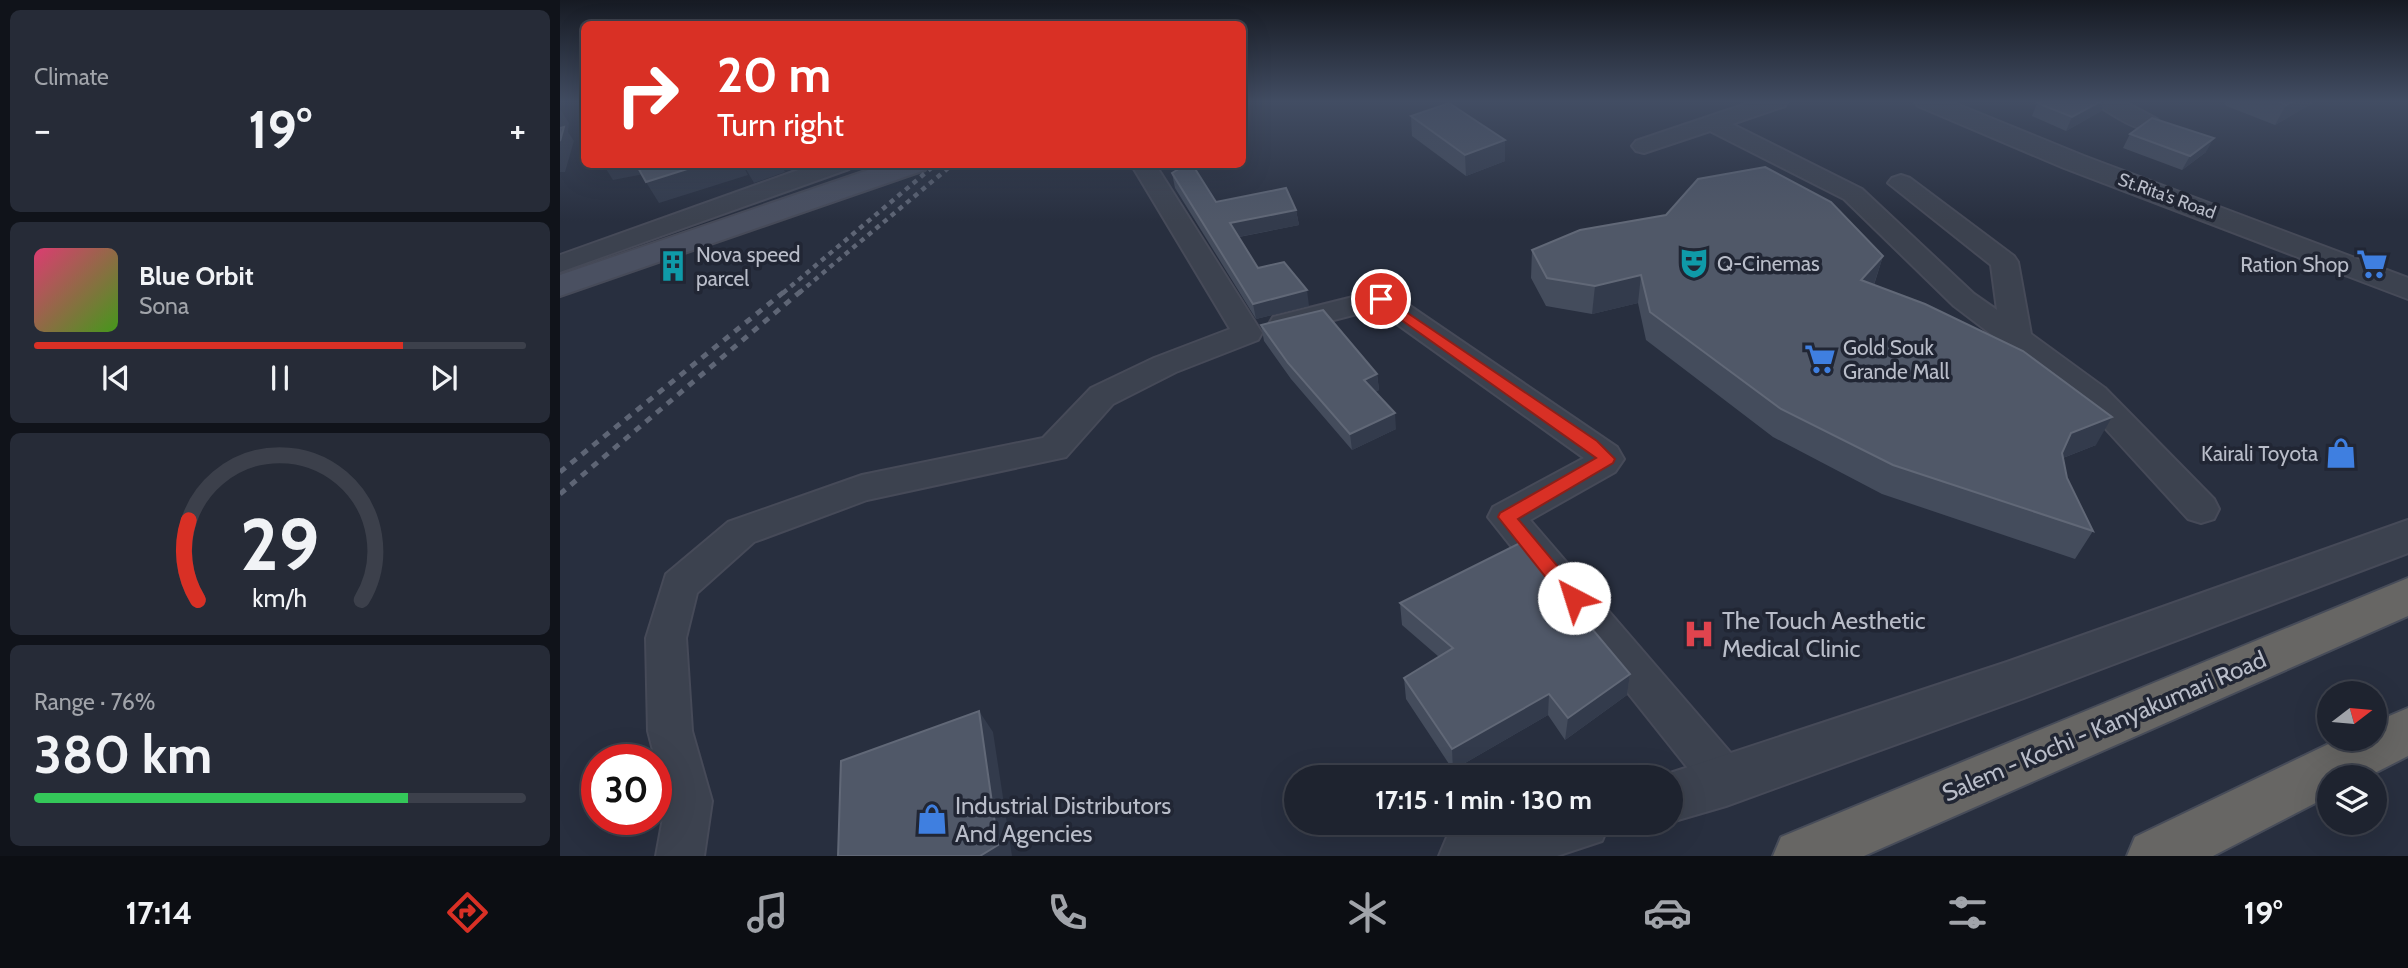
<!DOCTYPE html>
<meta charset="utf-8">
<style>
:root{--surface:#1e232f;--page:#262b37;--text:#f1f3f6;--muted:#a1a4aa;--line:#3c404b;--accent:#d93025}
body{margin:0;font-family:Cabin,sans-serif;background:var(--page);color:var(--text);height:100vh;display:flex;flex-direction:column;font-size:26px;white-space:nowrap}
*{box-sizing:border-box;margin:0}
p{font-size:23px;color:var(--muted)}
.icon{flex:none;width:38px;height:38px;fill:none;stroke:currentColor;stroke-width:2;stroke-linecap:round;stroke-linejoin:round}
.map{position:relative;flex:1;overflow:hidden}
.side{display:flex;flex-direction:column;gap:10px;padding:10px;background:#10131a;width:560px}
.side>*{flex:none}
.guide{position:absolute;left:21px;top:21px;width:665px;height:147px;border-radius:10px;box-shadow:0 7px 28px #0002,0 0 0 2px var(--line);background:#d93025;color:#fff;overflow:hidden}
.needle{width:46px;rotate:74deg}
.controls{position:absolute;left:1757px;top:681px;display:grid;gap:14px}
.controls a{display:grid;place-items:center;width:70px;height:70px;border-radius:50%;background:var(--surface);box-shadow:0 7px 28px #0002,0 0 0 2px var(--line);font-size:35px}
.speed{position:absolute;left:21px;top:744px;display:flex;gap:14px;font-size:35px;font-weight:700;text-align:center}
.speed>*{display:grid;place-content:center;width:91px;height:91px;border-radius:50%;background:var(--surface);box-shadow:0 7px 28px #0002,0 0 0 2px var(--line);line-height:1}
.speed .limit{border:10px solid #d22;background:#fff;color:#111}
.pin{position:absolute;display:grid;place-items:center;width:60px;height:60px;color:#fff;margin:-30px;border:4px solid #fff;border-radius:50%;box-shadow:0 2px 7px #0007}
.me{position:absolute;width:77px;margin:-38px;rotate:320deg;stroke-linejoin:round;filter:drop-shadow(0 0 5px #0008)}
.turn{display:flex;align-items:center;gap:24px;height:147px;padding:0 21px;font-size:32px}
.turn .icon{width:91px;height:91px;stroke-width:2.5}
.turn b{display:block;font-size:49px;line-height:60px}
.big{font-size:52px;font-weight:700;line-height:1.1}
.side .widget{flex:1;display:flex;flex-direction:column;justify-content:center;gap:10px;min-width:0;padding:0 24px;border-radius:10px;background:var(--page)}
.side .dial{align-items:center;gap:0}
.dial svg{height:182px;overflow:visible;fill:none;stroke:var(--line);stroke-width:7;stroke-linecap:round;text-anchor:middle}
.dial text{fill:var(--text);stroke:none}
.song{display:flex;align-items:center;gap:21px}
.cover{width:84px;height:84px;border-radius:10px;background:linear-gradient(135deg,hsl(340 70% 55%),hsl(100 70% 35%))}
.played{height:7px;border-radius:4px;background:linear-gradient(90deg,var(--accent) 75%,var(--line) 75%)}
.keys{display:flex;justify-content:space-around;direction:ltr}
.heat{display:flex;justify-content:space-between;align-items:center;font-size:38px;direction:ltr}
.charge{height:10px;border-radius:5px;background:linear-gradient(90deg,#34c759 76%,var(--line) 0)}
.trip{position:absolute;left:724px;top:765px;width:399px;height:70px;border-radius:35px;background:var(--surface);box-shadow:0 7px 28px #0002,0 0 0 2px var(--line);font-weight:700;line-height:70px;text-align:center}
.dock{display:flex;height:112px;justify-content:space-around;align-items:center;background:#0c0e13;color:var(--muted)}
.dock .icon{width:49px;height:49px}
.dock .selected{color:var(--accent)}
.dock b{font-size:32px;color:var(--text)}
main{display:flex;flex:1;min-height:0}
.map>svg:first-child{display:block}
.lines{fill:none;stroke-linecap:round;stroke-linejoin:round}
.minor-casing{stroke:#464a58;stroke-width:4}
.tertiary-casing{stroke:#464a58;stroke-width:4}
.secondary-casing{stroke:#464a58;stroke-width:4}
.trunk-casing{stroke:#474c59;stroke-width:4}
.minor{fill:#3c424f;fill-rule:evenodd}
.tertiary{fill:#3c424f;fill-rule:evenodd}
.secondary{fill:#4a5061;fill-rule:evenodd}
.trunk{fill:#676664;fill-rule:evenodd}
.rail-far1{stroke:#5e6575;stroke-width:4.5;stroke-dasharray:5 5;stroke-linecap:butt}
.rail{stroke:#5e6575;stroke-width:5;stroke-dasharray:7 7;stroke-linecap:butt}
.wall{fill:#444c5c}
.shaded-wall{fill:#333b4c}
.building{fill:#505868;stroke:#616877;stroke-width:2}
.route{fill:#d93025;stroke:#8d1f18;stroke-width:2}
.labels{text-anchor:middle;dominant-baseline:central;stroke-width:7;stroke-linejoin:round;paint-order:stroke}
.far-street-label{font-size:18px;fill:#b9bdc9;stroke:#212634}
.poi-label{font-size:21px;fill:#b9bdc9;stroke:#212634;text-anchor:start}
.near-poi-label{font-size:24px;fill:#b9bdc9;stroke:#212634;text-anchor:start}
.near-street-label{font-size:24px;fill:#b9bdc9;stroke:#212634}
</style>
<main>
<section class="side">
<div class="widget"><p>Climate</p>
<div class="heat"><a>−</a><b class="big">19°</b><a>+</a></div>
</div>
<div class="widget">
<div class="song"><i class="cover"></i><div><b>Blue Orbit</b><p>Sona</p></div></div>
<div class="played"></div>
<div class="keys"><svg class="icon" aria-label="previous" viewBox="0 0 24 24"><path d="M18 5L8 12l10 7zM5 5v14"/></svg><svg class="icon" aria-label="pause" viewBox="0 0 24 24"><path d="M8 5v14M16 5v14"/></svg><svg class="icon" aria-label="next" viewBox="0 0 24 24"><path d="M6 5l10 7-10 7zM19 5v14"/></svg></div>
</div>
<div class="widget dial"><svg viewBox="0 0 100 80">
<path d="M14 69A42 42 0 1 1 86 69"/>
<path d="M14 69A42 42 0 0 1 10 34" stroke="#d93025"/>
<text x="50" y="56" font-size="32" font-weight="700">29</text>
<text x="50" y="72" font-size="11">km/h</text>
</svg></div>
<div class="widget"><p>Range · 76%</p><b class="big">380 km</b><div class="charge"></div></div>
</section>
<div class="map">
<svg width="1848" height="856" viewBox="0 0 1848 856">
<rect width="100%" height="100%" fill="#282f3f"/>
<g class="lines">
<defs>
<g id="minor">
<polygon points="1195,101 1228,101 1225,106 1172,124 1302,189 1414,294 1437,310 1431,265 1328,183 1332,178 1341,175 1350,178 1454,256 1458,262 1471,334 1545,388 1654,499 1659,509 1654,519 1641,523 1628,519 1523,404 1394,306 1284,199 1150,131 1084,153 1076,151 1072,146 1076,141"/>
<path d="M1535,101H1563L1597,119L1601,124L1597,129C1578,134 1555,115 1538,106Z"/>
<polygon points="255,164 292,164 289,169 0,272 0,255"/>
<polygon points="571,164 595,164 702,333 698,340 616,372 553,404 506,457 307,500 194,542 137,593 126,638 132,731 152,801 144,856 96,856 106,801 88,731 86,638 106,574 168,522 302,475 483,438 531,388 594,358 670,329"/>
<polygon points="821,290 831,293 1057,447 1064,459 1055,472 970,520 1182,766 1189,781 1182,796 1166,802 1150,796 928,517 933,507 1024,458 816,309 724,333 713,331 709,324 713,317"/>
</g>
<g id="tertiary">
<polygon points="1354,101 1389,101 1524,156 1848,278 1848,299 1504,168 1358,106"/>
<polygon points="1848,520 1848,553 1464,698 1166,806 1111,822 1111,777 1098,777 1447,662"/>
<polygon points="928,822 1050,822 1042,841 997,856 879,856 887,837"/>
</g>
<polygon id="secondary" points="326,164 369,164 365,170 0,296 0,275"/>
<g id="trunk">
<polygon points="1848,578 1848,616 1304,856 1213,856 1221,837"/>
<polygon points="1848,708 1848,756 1807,777 1769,777 1769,796 1653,856 1567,856 1575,837 1781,738 1815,738 1815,722"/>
</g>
</defs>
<use href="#minor" class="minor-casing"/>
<use href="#tertiary" class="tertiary-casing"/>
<use href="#secondary" class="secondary-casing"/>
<use href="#trunk" class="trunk-casing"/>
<use href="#minor" class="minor"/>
<use href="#tertiary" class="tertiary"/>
<use href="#secondary" class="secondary"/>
<use href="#trunk" class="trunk"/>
<g class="rail-far1">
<polyline points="223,293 376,164"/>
<polyline points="239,293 393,164"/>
</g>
<g class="rail">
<polyline points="0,472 225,291"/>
<polyline points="0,494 241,291"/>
</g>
</g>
<g class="wall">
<polygon points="1481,101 1546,101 1541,111 1506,131 1472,116 1477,103"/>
<polygon points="1666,101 1756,101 1715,125 1664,105"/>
<polygon points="851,116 945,140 945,161 906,176 852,136"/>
<polygon points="1570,134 1646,152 1622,170 1563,148"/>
<polygon points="612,173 656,202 736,210 739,225 679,237 698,268 749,306 696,319 615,188"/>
<polygon points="972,250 1323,256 1314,285 1536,445 1503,458 1507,478 1533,531 1515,559 1322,494 1213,437 1086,340 1078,303 1032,314 986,306 971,278"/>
<polygon points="701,325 817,374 819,390 815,392 836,429 792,450 731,379 704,341"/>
<polygon points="840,603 1070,674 1067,695 1005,740 988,715 893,770 846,699 844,678 879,657 842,625"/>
</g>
<g class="shaded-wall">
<polygon points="1541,101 1546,101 1541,111 1506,131 1512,117"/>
<polygon points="1733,101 1756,101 1715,125 1726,105"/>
<polygon points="0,109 9,123 8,132 14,141 5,172 0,172"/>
<polygon points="1654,138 1646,152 1622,170 1630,156"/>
<polygon points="945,140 945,161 906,176 905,155"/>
<polygon points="43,164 78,164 84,174 53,180"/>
<polygon points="143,164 182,164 188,175 99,203 86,182"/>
<polygon points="183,164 221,164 225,172 194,183"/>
<polygon points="736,210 739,225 673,238 670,223"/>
<polygon points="1323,256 1314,284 1292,308 1301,280"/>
<polygon points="1081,275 1078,303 1032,314 1035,286"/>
<polygon points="747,290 749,306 696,319 693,304"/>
<polygon points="817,374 819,390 806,396 804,380"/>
<polygon points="835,413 836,429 792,450 790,434"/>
<polygon points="1552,417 1536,445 1495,461 1511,433"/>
<polygon points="1070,674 1067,695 1005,740 1008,718"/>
<polygon points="989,694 988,715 893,770 892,749"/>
<polygon points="419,711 433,732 452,856 420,856"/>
</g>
<g class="building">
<polygon points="1481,101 1541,101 1512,117 1477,103"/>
<polygon points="1717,101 1733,101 1726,105"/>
<polygon points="889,103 945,140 905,155 851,116"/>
<polygon points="1592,118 1654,138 1630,156 1570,134"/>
<polygon points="4,127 0,141 0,128"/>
<polygon points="76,164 143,164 86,182"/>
<polygon points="627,164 632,164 656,202 726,188 736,210 670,223 698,268 724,262 747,290 693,304 612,173"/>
<polygon points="1205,167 1271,202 1323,256 1301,280 1365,304 1463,351 1552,417 1511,433 1502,453 1507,478 1533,531 1333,465 1221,409 1090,312 1081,275 1035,286 987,278 972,250 1020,230 1106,215 1138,179"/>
<polygon points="763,310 817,374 804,380 835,413 790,434 728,363 701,325"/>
<polygon points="960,543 1070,674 1008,718 989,694 892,749 844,678 893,648 840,603"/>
<polygon points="419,711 438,845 420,856 278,856 281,761"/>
</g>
<linearGradient id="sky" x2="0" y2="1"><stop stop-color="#161a23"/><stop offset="0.46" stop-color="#424d63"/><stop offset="1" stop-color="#424d63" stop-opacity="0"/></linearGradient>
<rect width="1848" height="221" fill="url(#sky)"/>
<polygon class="route" points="821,295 1037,441 1055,459 1053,463 958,519 1020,593 1023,598 1020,604 1014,606 1007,604 938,517 940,513 1036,458 816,302 816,296"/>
<defs>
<symbol id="theatre-bare" viewBox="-9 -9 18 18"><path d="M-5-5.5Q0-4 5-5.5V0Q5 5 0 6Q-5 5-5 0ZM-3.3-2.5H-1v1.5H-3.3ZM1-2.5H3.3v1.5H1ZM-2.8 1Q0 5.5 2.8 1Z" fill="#0f9aa8" stroke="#212634" stroke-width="2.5" paint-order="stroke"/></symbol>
<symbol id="supermarket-bare" viewBox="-9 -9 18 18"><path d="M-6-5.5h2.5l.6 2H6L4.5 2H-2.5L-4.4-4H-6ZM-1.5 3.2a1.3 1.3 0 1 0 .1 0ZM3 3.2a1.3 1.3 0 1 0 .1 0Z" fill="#3f7fe0" stroke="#212634" stroke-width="2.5" paint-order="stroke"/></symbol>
<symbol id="building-bare" viewBox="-9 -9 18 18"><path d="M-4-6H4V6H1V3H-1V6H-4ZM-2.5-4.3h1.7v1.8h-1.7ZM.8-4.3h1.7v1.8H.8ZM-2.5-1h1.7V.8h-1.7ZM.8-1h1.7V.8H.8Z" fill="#0f9aa8" stroke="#212634" stroke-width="2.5" paint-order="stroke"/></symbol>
<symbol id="shop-bare" viewBox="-9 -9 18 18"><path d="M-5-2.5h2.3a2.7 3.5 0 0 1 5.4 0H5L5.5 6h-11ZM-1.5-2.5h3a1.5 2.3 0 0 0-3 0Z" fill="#3f7fe0" stroke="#212634" stroke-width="2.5" paint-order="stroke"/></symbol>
<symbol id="hospital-bare" viewBox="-9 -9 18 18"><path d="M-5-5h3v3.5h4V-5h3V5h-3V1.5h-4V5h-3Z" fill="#e0444e" stroke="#212634" stroke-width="2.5" paint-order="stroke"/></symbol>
</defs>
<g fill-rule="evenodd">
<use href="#theatre-bare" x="1112" y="241" width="44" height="44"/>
<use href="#supermarket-bare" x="1790" y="242" width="44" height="44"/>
<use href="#building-bare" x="91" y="244" width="44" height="44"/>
<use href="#supermarket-bare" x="1238" y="337" width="44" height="44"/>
<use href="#shop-bare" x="1759" y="431" width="44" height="44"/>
<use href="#hospital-bare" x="1117" y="612" width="44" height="44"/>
<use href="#shop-bare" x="350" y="797" width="44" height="44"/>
</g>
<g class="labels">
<g class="far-street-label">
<text transform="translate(1607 196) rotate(20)">St.Rita's Road</text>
</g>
<g class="poi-label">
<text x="136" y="254">Nova speed<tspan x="136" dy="24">parcel</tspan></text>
<text x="1157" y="263">Q-Cinemas</text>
<text x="1789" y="264" text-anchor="end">Ration Shop</text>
<text x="1283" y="347">Gold Souk<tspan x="1283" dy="24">Grande Mall</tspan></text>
<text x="1758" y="453" text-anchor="end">Kairali Toyota</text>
</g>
<g class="near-poi-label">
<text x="1162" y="620">The Touch Aesthetic<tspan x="1162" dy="28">Medical Clinic</tspan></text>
<text x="395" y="805">Industrial Distributors<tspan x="395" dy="28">And Agencies</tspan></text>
</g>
<g class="near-street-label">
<text transform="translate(1544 726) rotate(-23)">Salem - Kochi - Kanyakumari Road</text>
</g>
</g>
</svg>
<div class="controls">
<a><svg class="needle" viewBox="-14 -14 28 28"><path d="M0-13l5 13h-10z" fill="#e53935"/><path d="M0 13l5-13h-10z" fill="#a1a4aa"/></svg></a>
<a><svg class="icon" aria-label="layers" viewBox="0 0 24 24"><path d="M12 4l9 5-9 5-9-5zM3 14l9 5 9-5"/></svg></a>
</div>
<div class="speed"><div class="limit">30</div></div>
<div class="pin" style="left:821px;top:299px;background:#d93025"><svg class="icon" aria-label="arrive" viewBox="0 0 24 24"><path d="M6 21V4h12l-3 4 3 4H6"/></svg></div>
<svg class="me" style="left:1014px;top:598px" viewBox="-20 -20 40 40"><circle r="19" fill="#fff"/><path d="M0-13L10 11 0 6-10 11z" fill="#d93025"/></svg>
<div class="trip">17:15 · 1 min · 130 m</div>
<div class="guide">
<div class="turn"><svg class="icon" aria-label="right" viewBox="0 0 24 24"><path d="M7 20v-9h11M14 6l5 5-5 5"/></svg><div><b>20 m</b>Turn right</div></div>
</div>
</div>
</main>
<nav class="dock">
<b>17:14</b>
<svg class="icon selected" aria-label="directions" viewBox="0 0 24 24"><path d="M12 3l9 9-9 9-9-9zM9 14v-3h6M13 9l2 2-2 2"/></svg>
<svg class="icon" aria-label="music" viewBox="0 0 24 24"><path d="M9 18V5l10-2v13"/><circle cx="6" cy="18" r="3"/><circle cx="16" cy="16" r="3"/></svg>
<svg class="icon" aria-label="phone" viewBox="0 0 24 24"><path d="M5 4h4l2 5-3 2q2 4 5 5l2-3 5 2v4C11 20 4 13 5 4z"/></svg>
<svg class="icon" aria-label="climate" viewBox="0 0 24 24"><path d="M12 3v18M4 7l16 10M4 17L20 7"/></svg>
<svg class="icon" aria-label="car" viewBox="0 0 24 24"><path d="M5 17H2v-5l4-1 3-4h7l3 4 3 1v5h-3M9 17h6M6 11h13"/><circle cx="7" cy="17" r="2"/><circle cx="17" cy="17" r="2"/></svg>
<svg class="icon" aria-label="filters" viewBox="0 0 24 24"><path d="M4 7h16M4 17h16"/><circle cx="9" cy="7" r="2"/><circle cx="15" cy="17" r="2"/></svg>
<b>19°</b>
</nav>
